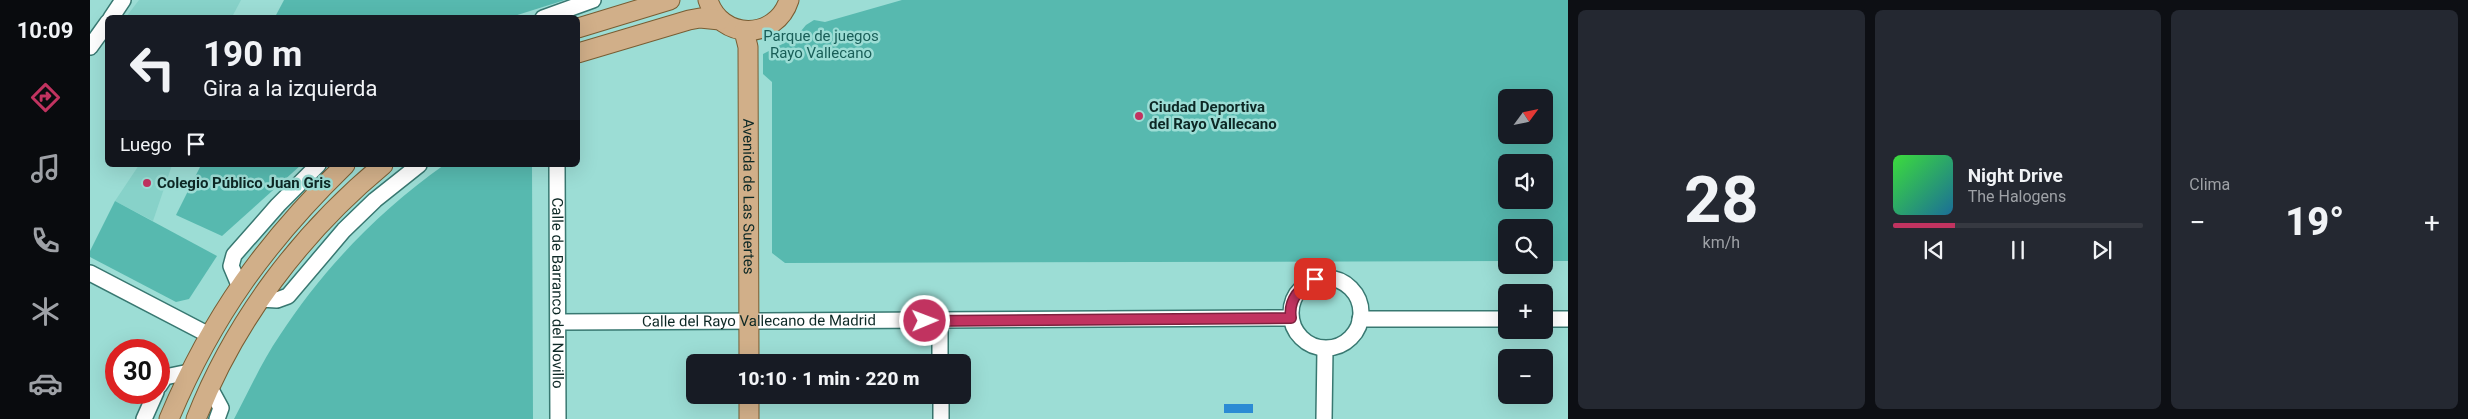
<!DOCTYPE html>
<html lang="es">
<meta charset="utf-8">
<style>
:root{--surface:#171b24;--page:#242831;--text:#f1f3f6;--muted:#9ea1a6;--line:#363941;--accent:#c13360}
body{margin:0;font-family:Roboto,sans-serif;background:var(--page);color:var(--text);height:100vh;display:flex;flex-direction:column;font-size:19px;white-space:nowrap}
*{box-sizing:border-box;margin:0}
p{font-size:16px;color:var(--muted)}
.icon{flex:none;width:28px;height:28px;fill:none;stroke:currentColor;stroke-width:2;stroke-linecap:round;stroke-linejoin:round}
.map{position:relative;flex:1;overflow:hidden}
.sheet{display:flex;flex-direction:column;gap:10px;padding:10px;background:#0d0f14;width:900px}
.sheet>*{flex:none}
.guide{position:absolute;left:15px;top:15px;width:475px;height:152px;border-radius:8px;box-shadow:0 5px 20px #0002;background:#171b24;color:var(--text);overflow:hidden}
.needle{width:32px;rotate:57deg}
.buttons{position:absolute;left:1408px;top:89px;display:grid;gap:10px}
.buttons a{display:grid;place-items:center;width:55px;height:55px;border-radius:8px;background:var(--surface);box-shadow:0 5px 20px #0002;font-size:25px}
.speed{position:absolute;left:15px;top:339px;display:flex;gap:10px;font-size:25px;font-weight:700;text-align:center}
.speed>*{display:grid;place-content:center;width:65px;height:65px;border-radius:50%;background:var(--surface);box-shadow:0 5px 20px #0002;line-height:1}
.speed .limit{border:8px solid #d22;background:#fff;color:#111}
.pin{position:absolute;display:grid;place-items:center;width:42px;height:42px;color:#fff;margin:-21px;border-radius:10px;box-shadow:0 2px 8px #0006}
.me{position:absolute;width:55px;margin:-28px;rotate:89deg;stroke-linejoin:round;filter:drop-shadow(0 0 4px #0008)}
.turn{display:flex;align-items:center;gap:18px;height:105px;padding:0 15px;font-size:22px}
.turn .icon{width:65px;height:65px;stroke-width:2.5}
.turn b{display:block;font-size:35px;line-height:42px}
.then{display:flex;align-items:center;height:48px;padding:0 15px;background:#0003;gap:10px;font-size:19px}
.big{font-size:38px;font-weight:800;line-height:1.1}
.sheet .card{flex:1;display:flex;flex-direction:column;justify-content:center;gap:8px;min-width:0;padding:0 18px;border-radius:8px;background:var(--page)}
.sheet .dial{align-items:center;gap:0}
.dial b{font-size:65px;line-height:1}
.song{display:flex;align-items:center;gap:15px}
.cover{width:60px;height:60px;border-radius:8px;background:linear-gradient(135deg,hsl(120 70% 55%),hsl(200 70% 35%))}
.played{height:5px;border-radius:2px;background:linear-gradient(90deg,var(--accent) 25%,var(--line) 25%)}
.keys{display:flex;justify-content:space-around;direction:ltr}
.heat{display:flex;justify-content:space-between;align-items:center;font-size:28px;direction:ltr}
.sheet .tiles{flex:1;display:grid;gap:10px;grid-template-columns:repeat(3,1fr)}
.trip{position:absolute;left:596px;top:354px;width:285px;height:50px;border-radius:8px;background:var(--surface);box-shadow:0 5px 20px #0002;font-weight:800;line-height:50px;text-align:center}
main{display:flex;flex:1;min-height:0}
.dock{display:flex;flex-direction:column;width:90px;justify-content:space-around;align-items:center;background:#090b0e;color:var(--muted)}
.dock .icon{width:35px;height:35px}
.dock .current{color:var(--accent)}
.dock b{font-size:22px;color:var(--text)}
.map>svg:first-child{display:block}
.built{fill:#87d2c9}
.green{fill:#57b9af;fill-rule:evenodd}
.water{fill:#2c8bd4}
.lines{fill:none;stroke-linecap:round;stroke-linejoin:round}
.minor-casing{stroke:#387871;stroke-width:18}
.major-casing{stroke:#785d33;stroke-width:21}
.minor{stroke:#fff;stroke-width:15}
.major{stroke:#d1af89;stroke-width:19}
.route-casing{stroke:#7d213e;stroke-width:12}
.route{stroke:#c13360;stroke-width:9}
.poi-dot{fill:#c13360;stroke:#9cddd5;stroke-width:2}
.labels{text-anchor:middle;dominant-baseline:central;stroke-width:5;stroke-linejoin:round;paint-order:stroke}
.park-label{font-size:15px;fill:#195e58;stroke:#9cddd5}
.poi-label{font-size:15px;font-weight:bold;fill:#0d2825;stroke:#9cddd5;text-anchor:start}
.street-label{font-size:15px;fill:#0d2825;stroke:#9cddd5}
</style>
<main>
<nav class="dock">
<b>10:09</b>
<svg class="icon current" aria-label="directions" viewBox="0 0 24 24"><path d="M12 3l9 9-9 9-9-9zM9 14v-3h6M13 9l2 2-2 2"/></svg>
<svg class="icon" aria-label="music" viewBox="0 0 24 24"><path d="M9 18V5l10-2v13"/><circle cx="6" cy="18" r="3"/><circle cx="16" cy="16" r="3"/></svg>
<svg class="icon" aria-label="phone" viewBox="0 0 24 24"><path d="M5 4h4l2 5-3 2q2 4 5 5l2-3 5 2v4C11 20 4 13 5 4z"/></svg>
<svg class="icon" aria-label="climate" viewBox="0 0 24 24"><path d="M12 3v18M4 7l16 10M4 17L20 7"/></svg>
<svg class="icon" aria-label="car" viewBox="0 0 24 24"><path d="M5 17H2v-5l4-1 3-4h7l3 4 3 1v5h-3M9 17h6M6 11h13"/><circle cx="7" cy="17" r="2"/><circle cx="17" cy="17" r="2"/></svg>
</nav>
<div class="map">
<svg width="1478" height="419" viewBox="0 0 1478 419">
<rect width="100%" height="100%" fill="#9cddd5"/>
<g class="built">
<polygon points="49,0 151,0 142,17 36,17"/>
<polygon points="49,165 82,165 63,221 25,201"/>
</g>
<g class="green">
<polygon points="194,0 475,0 421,17 185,17"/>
<path d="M812,0H1478V261H1454V228H1416V261L695,263L682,253V82L673,74V54L706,37L716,25L724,20L735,22ZM1416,98H1454V135H1416ZM1416,162H1454V200H1416Z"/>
<polygon points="111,165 211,165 132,236 86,215"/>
<path d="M354,165H442L443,419H144C159,391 172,361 190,335C233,269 290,210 354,165Z"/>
<polygon points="25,201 127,256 99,299 86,302 0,257 0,251"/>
</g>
<rect class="water" x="1134" y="404" width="29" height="9"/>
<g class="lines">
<defs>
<g id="minor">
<polyline points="21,18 33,0"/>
<polyline points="453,18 503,0"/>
<polyline points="0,47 18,22"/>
<path id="s1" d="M467,165L468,419"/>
<polyline points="0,273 119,335"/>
<circle cx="1236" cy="313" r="35"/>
<polyline points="149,285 141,266 144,255 188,205 228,165"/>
<polyline points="170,299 187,300 198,296 254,230 285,200 329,165"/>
<polyline points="1270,319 1416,319"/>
<polyline points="1454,319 1478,319"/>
<polyline points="850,321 850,362"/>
<path id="s2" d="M468,322L1201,318"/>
<polyline points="69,386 75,377 99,372"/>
<polyline points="119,386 131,408 127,419"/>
<polyline points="851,395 851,419"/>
<polyline points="54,419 66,392"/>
<polyline points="1234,419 1235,349"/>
</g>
<g id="major">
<path d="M618,0C630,40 686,41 699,0"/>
<polyline points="488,28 580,0"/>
<path id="s3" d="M654,31L658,47L659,362"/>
<polyline points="488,53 599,20 610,18 630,20"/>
<polyline points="659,395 659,419"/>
<path d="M79,419C122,316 176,242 255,165"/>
<path d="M106,419C145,320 211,233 293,165"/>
</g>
</defs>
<use href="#minor" class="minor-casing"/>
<use href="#major" class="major-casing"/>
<use href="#minor" class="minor"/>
<use href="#major" class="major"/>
</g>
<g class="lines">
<defs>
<path id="route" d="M835,321L1201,318C1198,300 1210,287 1225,279"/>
</defs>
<use href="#route" class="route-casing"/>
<use href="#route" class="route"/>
</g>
<g class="poi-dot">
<circle cx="1049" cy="116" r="5"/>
<circle cx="57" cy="183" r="5"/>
</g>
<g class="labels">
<g class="park-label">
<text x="731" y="36">Parque de juegos<tspan x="731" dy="17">Rayo Vallecano</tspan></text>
</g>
<g class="poi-label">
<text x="1059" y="107">Ciudad Deportiva<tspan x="1059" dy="17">del Rayo Vallecano</tspan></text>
<text x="67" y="183">Colegio Público Juan Gris</text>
</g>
<g class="street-label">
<text stroke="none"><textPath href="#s3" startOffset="166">Avenida de Las Suertes</textPath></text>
<text stroke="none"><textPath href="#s1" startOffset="128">Calle de Barranco del Novillo</textPath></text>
<text stroke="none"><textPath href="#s2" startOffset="201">Calle del Rayo Vallecano de Madrid</textPath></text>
</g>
</g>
</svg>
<div class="buttons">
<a><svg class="needle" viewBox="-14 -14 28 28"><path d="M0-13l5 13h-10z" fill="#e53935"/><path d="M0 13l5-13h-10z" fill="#9ea1a6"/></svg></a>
<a><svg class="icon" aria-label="sound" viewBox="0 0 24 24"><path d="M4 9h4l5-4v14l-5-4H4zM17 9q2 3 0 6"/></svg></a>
<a><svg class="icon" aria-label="search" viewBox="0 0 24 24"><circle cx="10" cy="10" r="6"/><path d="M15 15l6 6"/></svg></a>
<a>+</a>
<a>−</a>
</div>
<div class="speed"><div class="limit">30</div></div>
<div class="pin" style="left:1225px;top:279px;background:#d93025"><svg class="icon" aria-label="arrive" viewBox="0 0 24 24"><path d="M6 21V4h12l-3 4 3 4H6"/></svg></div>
<svg class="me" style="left:835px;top:321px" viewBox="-20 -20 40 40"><circle r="17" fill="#c13360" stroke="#fff" stroke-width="3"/><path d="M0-11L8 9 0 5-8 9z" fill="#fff"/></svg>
<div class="trip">10:10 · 1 min · 220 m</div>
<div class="guide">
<div class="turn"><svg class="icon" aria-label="left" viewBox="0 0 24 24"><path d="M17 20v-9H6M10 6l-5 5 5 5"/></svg><div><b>190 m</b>Gira a la izquierda</div></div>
<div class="then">Luego<svg class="icon" aria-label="arrive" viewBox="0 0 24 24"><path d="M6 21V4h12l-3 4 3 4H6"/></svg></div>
</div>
</div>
<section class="sheet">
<div class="tiles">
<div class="card dial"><b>28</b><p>km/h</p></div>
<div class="card">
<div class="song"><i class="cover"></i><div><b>Night Drive</b><p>The Halogens</p></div></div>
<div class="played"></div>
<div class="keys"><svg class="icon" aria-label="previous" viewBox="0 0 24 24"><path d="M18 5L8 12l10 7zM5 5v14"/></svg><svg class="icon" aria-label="pause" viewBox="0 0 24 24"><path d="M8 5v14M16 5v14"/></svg><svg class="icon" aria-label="next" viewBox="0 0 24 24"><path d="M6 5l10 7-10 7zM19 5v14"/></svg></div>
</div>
<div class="card"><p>Clima</p>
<div class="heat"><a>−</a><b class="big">19°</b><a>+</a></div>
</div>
</div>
</section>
</main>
